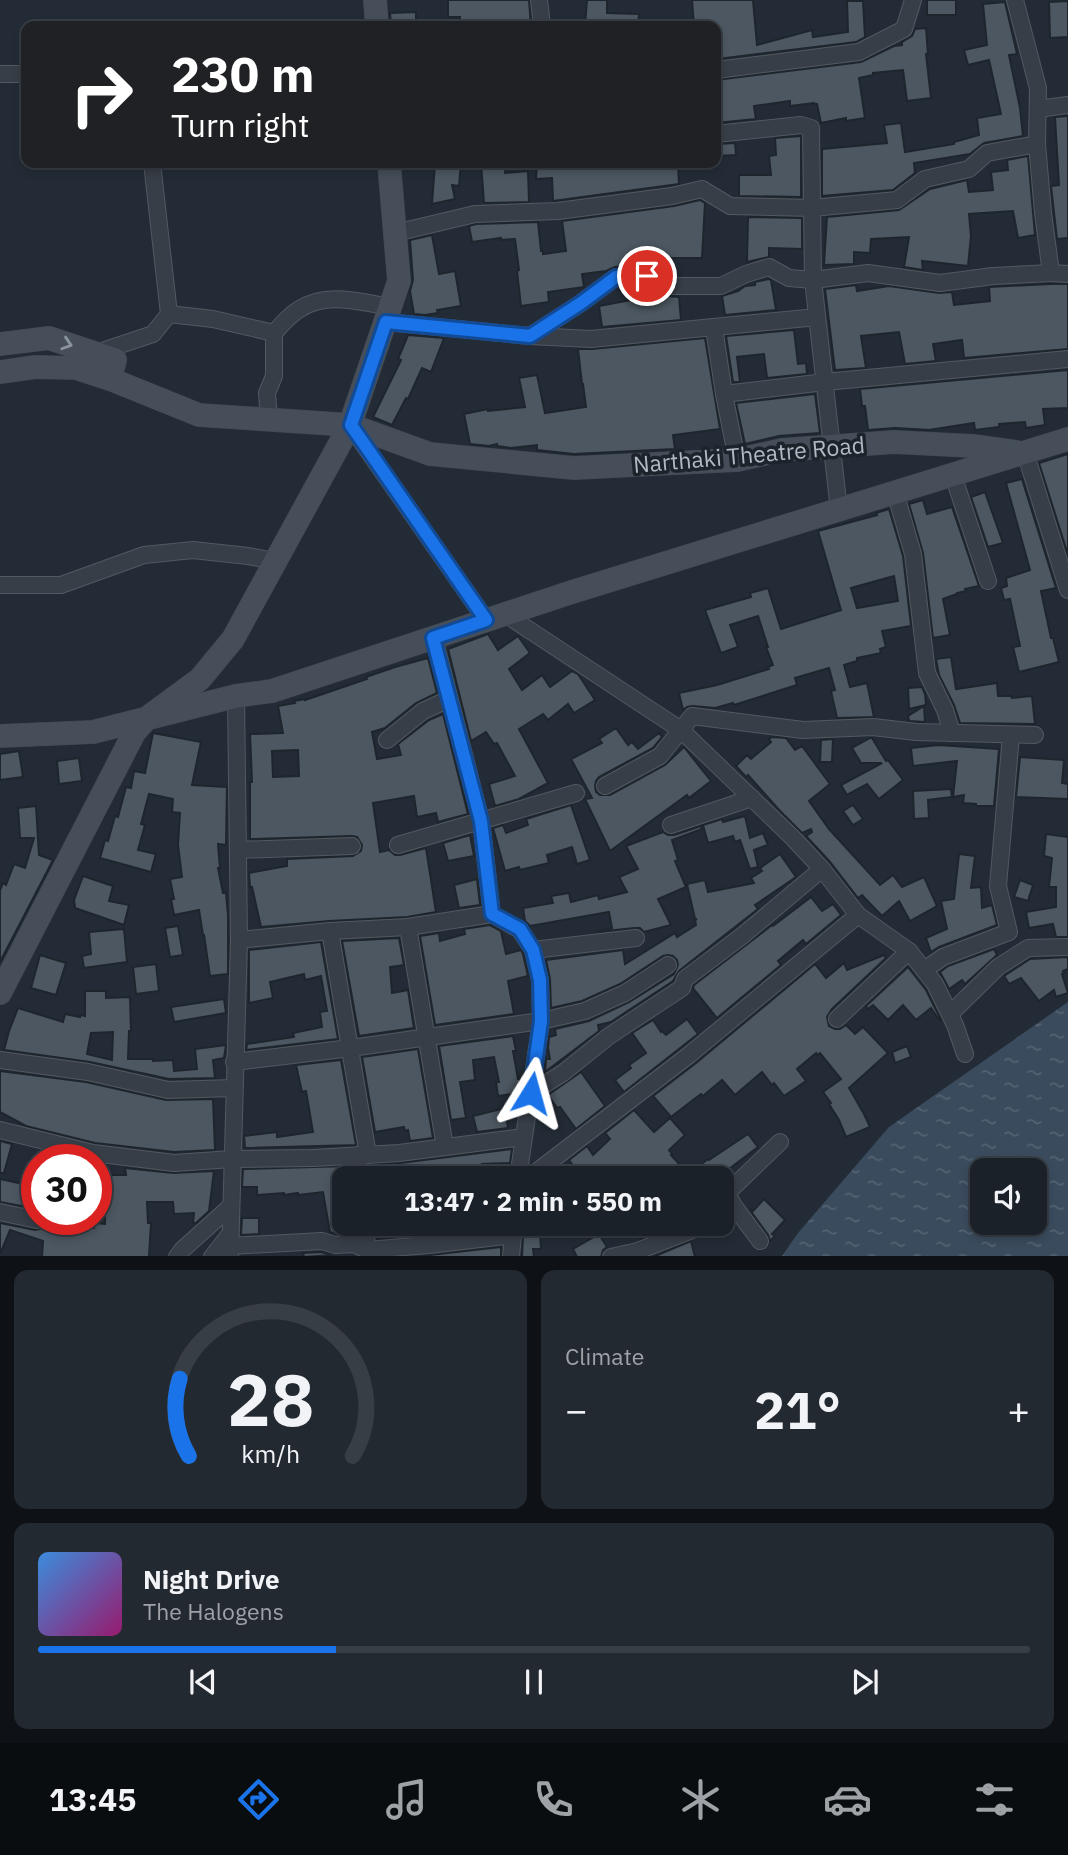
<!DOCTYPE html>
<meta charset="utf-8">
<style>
:root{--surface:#1a2128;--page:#232930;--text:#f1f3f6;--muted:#9fa3a8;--line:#383e45;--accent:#1a73e8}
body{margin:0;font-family:"IBM Plex Sans",sans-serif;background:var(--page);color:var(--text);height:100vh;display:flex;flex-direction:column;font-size:26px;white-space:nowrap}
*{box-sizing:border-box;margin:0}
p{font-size:23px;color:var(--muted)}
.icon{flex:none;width:38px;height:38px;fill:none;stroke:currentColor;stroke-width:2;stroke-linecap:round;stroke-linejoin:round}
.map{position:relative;height:1256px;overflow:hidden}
.panel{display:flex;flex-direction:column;gap:14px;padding:14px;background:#0e1216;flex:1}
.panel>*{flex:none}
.banner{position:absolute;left:21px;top:21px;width:700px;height:147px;border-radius:14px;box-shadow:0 4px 10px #0003,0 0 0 2px var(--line);background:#202124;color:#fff;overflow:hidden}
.tools{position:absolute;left:970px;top:1158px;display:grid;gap:14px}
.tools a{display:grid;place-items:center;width:77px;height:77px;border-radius:14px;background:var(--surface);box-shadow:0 4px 10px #0003,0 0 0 2px var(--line);font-size:35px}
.speed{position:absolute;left:21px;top:1144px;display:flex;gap:14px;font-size:35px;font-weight:700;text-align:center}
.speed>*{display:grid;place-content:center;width:91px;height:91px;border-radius:50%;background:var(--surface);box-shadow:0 4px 10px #0003,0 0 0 2px var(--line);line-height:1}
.speed .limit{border:10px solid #d22;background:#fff;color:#111}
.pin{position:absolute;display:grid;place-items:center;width:60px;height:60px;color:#fff;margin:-30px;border:4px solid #fff;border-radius:50%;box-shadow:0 2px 7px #0007}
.me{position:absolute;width:77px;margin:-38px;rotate:8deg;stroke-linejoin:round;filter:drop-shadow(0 0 5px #0008)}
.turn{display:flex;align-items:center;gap:24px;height:147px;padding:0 35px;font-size:32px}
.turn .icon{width:91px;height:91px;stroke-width:2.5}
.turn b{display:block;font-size:49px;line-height:60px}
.big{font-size:52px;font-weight:700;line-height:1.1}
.panel .card{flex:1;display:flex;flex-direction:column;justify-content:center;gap:10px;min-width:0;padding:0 24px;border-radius:14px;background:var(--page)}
.panel .dial{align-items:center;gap:0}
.dial svg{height:182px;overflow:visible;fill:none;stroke:var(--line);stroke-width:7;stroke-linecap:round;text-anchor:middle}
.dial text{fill:var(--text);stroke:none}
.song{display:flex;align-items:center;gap:21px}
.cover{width:84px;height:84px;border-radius:10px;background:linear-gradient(135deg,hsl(210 70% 55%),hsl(320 70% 35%))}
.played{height:7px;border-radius:4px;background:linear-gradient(90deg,var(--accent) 30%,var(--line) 30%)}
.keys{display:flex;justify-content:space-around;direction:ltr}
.heat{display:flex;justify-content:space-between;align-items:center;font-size:38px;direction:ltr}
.panel .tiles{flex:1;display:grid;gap:14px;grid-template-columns:1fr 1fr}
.card:last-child{grid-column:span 2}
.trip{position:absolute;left:332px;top:1166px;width:402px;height:70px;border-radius:14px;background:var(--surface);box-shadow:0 4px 10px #0003,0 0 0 2px var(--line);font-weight:700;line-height:70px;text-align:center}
.dock{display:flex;height:112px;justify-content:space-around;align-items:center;background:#0a0d10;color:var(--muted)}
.dock .icon{width:49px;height:49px}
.dock .current{color:var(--accent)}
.dock b{font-size:32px;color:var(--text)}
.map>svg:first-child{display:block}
.water{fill:url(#water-ripples);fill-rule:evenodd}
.building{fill:#4c5761;stroke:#1e252d;stroke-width:2;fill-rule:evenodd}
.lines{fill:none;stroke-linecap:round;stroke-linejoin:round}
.street-casing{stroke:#515961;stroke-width:18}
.secondary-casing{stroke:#404750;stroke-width:24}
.street{stroke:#373e47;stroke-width:16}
.secondary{stroke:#454e59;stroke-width:23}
.oneway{stroke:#8b949e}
.route-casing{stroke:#114b97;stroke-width:18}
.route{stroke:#1a73e8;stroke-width:12}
.labels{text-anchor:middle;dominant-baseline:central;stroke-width:7;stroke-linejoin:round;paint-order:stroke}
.street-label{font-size:23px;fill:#b1b9c3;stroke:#1c232b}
</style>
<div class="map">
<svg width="1068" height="1257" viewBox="0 0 1068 1257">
<defs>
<pattern id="water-ripples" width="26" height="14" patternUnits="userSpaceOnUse" patternTransform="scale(1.75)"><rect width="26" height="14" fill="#3a4b5d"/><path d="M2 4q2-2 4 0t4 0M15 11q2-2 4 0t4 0" fill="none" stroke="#546373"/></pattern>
</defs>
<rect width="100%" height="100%" fill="#232c36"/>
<path class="water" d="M1068,1002V1256H782L798,1233L889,1127ZM982,1171H1034V1223H982Z"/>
<g class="building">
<polygon points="448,0 529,0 531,26 460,26 460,17 448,17"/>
<polygon points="587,0 607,0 607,13 639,14 638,26 585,26"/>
<polygon points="692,0 753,0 757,45 812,30 813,37 848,32 847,1 863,1 865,37 856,42 718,59 716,26 694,26"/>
<rect x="927" y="0" width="29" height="15"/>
<polygon points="1068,1 1068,37 1050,38 1049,2"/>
<polygon points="1005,2 1017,54 1009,55 1020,108 1023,136 984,143 970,154 914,163 915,173 893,190 822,196 822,149 887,143 884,125 901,123 905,152 954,144 954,142 979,135 977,118 1001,114 989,60 968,65 964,50 987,45 983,4"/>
<polygon points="416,12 416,26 391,26 390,13"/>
<polygon points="926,28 928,54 926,54 931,98 907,101 903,70 873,73 873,75 859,78 865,118 846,121 846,118 821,123 817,104 815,104 814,103 790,106 790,101 754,106 756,119 716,123 716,80 861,62 894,46 902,45 902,42 912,36 915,29"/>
<polygon points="1068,116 1068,238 1057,239 1051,186 1059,185 1055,117"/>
<polygon points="801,136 801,197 739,196 739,175 771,175 769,156 776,155 775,138"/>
<polygon points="735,143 736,155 716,156 716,144"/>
<polygon points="1028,156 1035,235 1018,238 1013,211 969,214 971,236 968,266 922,261 923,270 904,267 909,237 871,239 870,253 854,252 854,264 824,265 827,217 899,210 930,189 967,180 969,192 993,190 991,172 1008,170 1007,160"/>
<polygon points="435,163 461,163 459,186 452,185 455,199 432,204"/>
<polygon points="481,163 506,163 505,173 528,171 529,202 484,203"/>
<polygon points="537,163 678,163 679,184 553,201 552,178 536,179"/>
<polygon points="700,200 705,203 702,258 636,258 623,261 623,266 615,267 606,271 582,274 584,287 548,292 549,302 521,306 517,271 519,270 515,239 501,240 501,238 472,242 469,226 476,224 538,222 541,251 543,251 543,254 566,251 562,221 674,206"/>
<polygon points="748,217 802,218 802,249 769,248 769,257 747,262"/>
<polygon points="432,235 439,274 455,271 461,306 437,310 438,313 425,315 414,314 410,291 413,280 410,240"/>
<polygon points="769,279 771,280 776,310 725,315 722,296 738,291 745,286 755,285 755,282"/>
<polygon points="1051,284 1068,284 1068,349 964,358 962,340 933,344 936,361 905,364 899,332 861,336 866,368 835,370 825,289 856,285 857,291 889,286 939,293 952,292 954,305 990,301 989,287"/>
<polygon points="629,287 645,287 648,290 652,289 666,296 679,297 681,320 602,327 599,306 631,300"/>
<polygon points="794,330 798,364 806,363 807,374 767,378 764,354 737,357 740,382 733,382 726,336"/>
<polygon points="408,335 444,338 431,372 422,368 408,399 406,398 392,425 373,417 401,360 398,359"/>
<polygon points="705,338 720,429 673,435 675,449 574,454 537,450 537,445 511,448 497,446 497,444 489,446 470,444 464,414 488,409 488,411 525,407 519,378 537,375 545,413 586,407 583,384 582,384 578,349 592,349"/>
<polygon points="1068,370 1068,408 1043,409 1045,425 1026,428 1025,422 999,424 999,427 975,430 974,423 929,430 895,428 868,430 865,406 862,406 860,389"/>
<polygon points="815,394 820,433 779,436 745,444 736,403"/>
<polygon points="1068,454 1068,555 1039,463"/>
<polygon points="1022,479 1056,588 1041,591 1051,638 1053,638 1059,662 1019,672 1013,647 1020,646 1010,599 1004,600 1001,588 1007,586 1006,578 1030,570 1006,483"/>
<polygon points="985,492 1003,543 988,547 971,497"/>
<polygon points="923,500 927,514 952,507 979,586 965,589 966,591 957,593 957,594 943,599 950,635 933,638 923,553 909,504"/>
<path d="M889,509L903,556L911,626L882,631L886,647L880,649L881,653L857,658V661L844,665L850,687L867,683L874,717L837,718L831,691L835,690L829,668L795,678L797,685L734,705L733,703L715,708L693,706L687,707L683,710L679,693L717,685L769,669L768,667L773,665L766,647H768L758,616L730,625L738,647L721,653L705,610L751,597L750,593L768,588L781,629L841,610L818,531L877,515L876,513ZM894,576L898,601L857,608L851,588Z"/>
<polygon points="488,634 498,650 518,636 530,653 509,669 522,690 542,675 550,687 572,671 578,674 595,700 574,713 568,704 548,720 543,714 519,729 548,783 519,799 495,806 489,784 515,776 497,743 494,744 486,732 471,741 448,649"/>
<polygon points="951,657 956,689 997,683 998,696 1011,696 1012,698 1032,696 1035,724 960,723 954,705 939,675 936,659"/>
<path d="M428,658L437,693L416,703L385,728L372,732L377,759L401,755L398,744L429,720L443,714L468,814L438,822L436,813L417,817L414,796L373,803L380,852L389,850L395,855H400L426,848L436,912L407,917L329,921L261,927L252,887H250L249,873L287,866V859L353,856L361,851L362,845L357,837L352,836L250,839V782H252L250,734L283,733L278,706L295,703L294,701L305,699V700L367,679L366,677L395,667ZM298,750L299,776L273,777L272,751Z"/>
<polygon points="922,687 925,694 926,705 909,709 908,688"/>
<polygon points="924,706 925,722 909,721 908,716"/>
<polygon points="616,728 628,745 632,742 638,749 659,733 662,737 653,748 599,777 596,781 595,786 596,792 600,795 610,795 665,765 684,747 711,781 689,798 687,795 610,851 585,799 592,798 571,759 602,743 599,739"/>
<polygon points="153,733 201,742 192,785 227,787 226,845 218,844 220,868 218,868 223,893 226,893 228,915 228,974 210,976 204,935 203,935 199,910 174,915 171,899 174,899 170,879 182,877 178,845 180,813 172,812 173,799 149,794 141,824 145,825 138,850 156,854 151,872 100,858 105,840 108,841 115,816 118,817 126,787 131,788 134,771 145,773"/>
<polygon points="772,737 786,738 795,750 802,746 830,784 809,801 829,829 880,885 893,875 902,887 924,877 937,906 910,921 899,901 882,916 862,895 858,898 830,862 806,836 812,832 811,829 802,833 780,811 748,775 746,777 736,766 747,755 751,759 771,742 769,739"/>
<polygon points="870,738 872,738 886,761 888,760 903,780 879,799 867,784 847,795 841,785 882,763 861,763 852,748"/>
<polygon points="833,739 832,762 820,762 821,740"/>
<polygon points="938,745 999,749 994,806 976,806 976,804 963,803 964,795 953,797 957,761 913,766 911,748"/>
<polygon points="19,751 23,777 0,780 0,754"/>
<polygon points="1020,757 1064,760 1062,783 1068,784 1068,799 1016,797"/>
<polygon points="79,758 82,781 59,784 57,761"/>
<polygon points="951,789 952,797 928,800 929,818 914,819 913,791"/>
<polygon points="571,805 590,860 577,864 572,847 547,855 549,863 520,870 519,867 505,871 493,828 503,825 506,833 528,825 526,819"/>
<polygon points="853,805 863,819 853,825 843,811"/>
<polygon points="36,806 39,855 53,860 0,962 0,890 3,883 6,885 14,864 25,868 34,838 20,838 18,808"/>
<polygon points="745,816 750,838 763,833 768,845 754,850 758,867 750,869 740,840 735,842 733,836 708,843 703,825 722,819 723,822"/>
<polygon points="701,826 702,829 672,840 678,860 675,861 686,887 658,899 671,925 644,932 640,928 635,928 595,932 612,928 609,912 530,926 525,921 523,908 553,903 551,896 569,893 571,902 598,895 599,899 627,892 619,877 638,869 626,846 663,832 668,835 674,835"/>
<polygon points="1046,834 1068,837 1068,937 1056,937 1053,924 1029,928 1026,912 1056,907 1056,887 1049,887 1052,858 1044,856"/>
<polygon points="470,835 474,856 448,861 443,843"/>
<polygon points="780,854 796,877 755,905 758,909 679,971 673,981 611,1022 598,1025 599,1031 545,1072 546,1059 550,1059 548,1048 549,1037 556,1035 555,1029 589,1021 629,1002 674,974 678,965 677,960 673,956 668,955 663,956 620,984 582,1001 551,1008 550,979 546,960 623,950 625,964 675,933 677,937 696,925 695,920 697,919 695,919 687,884 705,880 708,892 754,883 751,878 762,871 760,868"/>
<polygon points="959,854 975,856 971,888 981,887 982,908 992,905 997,925 939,947 931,952 926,938 947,929 941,901 954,899"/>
<polygon points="83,876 113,886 109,901 129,905 124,925 75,908 74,900"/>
<polygon points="477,879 480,905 459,908 454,885"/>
<polygon points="1020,880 1033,885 1028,901 1014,897"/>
<polygon points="811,897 822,911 833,904 841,915 806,944 803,940 778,961 781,965 717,1018 693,988 694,985 772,925 773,926"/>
<polygon points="490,925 501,931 506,954 521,950 523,954 528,976 508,981 514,1014 435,1025 420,936 439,933 440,941 465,934 464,929"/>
<polygon points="178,926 183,955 170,957 165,928"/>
<polygon points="124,929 127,962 84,968 82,956 91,954 89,932"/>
<polygon points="399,938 404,965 390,967 392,993 408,990 414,1028 359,1036 342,941"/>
<polygon points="321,942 338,1039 246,1050 247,1044 294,1037 293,1033 322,1027 320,1012 327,1011 321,976 305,980 304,974 270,982 273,998 249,1003 249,950"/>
<polygon points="994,949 997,955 965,984 962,980 949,989 940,972 948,966"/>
<polygon points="40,955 66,963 56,995 31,988"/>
<polygon points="884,955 886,958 832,1009 827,1017 829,1026 835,1029 840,1029 846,1025 855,1034 863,1027 888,1053 849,1088 864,1114 870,1127 846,1137 839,1120 829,1104 831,1103 823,1092 841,1079 820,1053 817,1055 816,1053 797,1069 806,1081 784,1096 774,1083 772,1085 762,1072 735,1095 722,1080 703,1096 701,1094 693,1100 671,1117 653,1096 696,1063 815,964 826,978 844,963 847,970"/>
<polygon points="1068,957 1068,969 1063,971 1064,973 1062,974 1068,993 1056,997 1054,990 1039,1001 1021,978 1009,984 1004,976 1030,959"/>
<polygon points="156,964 159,991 136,994 133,967"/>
<polygon points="908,967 926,990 941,1020 939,1020 931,1008 916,1020 903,1005 888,1020 873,1005 868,1009 866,1006"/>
<path d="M85,991H106V998L130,997L131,1031H129L128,1059H153V1061L173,1060L174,1071L197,1069L195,1049L226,1045L224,1058L213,1060L215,1078L169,1079L90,1062L4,1050L9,1031L18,1008L63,1022L65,1014L80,1017V1015L85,1016ZM113,1032L112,1060L87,1054L91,1033Z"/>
<polygon points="224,999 226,1013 174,1022 171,1007"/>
<polygon points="687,1019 698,1034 624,1092 615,1080 631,1068 629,1065 646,1053 632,1033 653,1020 661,1032 662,1031 666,1035"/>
<polygon points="513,1036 516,1051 513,1051 518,1079 520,1079 520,1093 498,1096 496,1082 499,1082 494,1057 473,1060 475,1080 460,1082 466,1118 451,1120 439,1046"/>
<polygon points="907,1046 911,1057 895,1063 892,1052"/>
<polygon points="418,1049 433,1138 410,1141 408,1130 405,1131 404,1127 375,1132 362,1057"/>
<polygon points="341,1060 356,1145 245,1148 244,1136 277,1132 277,1137 313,1132 306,1091 302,1092 296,1065"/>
<polygon points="0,1071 86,1082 166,1100 213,1099 215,1150 174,1152 95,1143 26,1126 0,1112"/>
<polygon points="581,1072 605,1106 576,1129 560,1107 557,1108 548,1095"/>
<polygon points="505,1108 508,1128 477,1132 473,1116"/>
<polygon points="634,1110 654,1132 670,1118 685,1135 669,1150 672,1154 671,1155 688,1174 708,1159 709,1160 748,1134 758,1147 717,1178 582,1178 569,1160 587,1146 593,1155 610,1139 605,1133"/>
<polygon points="0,1141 12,1144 4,1173 0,1173"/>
<polygon points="512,1149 510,1163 482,1164 483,1178 370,1178 369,1165 400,1163"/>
<polygon points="348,1166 349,1178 345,1178 346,1234 336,1234 330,1232 323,1192 298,1195 298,1193 284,1195 284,1193 257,1195 257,1187 242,1187 243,1169"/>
<polygon points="561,1167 567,1178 546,1178"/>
<polygon points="125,1168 173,1173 214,1171 209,1211 196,1223 193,1223 194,1213 174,1214 173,1202 147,1202 148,1223 151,1223 149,1257 42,1257 43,1241 10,1230 1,1252 0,1252 0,1223 35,1230 44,1228 47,1220 51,1220 50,1224 94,1228 95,1223 105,1224 105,1175 126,1175"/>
<polygon points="0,1179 37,1187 37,1209 0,1202"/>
<polygon points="764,1199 785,1220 772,1234 775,1236 770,1241 768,1235 750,1210 751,1209 753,1211"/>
<polygon points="242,1218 259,1218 259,1234 241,1235"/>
<polygon points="376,1223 503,1223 503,1226 377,1239"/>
<polygon points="549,1223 584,1223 555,1236"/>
<polygon points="635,1223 680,1223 640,1239"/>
<polygon points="540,1234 541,1249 533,1249 534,1257 522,1257 523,1235"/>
<polygon points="599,1234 607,1247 603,1250 601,1257 577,1257 573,1249"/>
<polygon points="691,1241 695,1257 653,1257"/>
<polygon points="501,1247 501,1257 417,1257 430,1255"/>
<polygon points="321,1252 332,1255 304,1257 303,1253"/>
</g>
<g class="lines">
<defs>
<g id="street">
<polyline points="539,0 542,26"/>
<polyline points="1015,0 1038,88 1037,144 1043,213 1051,273 1068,274"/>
<polyline points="716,70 859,52 904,29 913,0"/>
<polyline points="0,74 26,74"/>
<polyline points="1038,109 1068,105"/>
<polyline points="395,233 475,214 558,211 672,196 702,189 730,206 812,208 897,200 925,179 969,169 987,153 1037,144"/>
<polyline points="169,314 213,319 274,333 274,376 267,393 269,420"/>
<polyline points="386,322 530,336 591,339 817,317"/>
<polyline points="714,328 724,394 737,460"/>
<path d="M274,333C281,325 289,316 298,310C326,291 360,302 390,307"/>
<polyline points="530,336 581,303 616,277 647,276 670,286 721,286 746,274 769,267 789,278 813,280 811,128 801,125 716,134"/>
<polyline points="96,353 153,334 169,314 152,163"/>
<polyline points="724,394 825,382 1068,359"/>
<polyline points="350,425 486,620"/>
<polyline points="1025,452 1068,590"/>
<polyline points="953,475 988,581"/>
<polyline points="895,492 913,554 927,673 945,710 952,733"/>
<polyline points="839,510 813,280 868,273 940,283 993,276 1051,273"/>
<polyline points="0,585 61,585 144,555 193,550 248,556 275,561"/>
<polyline points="505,614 681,730 793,838 822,869 858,915 689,1055 535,1173 527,1178"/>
<polyline points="434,638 481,821 492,914"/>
<polyline points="387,740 423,711 449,699"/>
<polyline points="605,786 660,756 692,716 803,730 873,727 916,732 1035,735"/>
<polyline points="671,825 752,798"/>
<polyline points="398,845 576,793"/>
<polyline points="238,850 352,846"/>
<polyline points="858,915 909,951 935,984 955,1025 965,1054"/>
<polyline points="408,927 445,1147"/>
<polyline points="330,931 368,1155"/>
<polyline points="239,940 330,931 408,927 492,914 520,930 533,950 540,980 541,1021 518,1178"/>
<polyline points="533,950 636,938"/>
<polyline points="924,970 943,957 1009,932 998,886 1011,735"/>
<polyline points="950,1014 998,967 1028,948 1068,947"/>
<polyline points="837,1019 909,951"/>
<polyline points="0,1060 88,1072 168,1090 234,1088"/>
<polyline points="234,1062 351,1048 541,1021 585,1011 625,993 668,965"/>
<polyline points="531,1093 563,1073 609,1036 682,988 685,979 742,936 822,869"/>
<polyline points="0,1130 93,1153 174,1163 232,1159 314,1158 399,1153 524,1137"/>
<polyline points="358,1155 360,1178"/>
<polyline points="734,1206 760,1241"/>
<polyline points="0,1212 37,1220"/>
<polyline points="723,1216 734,1206 727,1193 780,1142"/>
<polyline points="365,1223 367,1250"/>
<polyline points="230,1246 322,1241 335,1245 354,1244 367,1250 429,1245 513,1235"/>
<polyline points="177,1257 182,1250 231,1206"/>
<polyline points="212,1257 230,1234"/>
<polyline points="230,1257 239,940 236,696"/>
<polyline points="511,1257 514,1223"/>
<polyline points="611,1257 638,1251 710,1223"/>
</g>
<g id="secondary">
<polyline points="375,0 377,26"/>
<polyline points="0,344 49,338 115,360 110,379"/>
<polyline points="0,372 35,367 76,368 110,379 199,415 350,425 430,454 574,468 737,460 782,450 894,442 973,446 1016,452"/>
<polyline points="0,736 93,732 236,696 272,691 572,592 1068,439"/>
<polyline points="0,993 134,733 147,718 200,679 233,639 350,425 399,281 389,163"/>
</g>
</defs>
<use href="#street" class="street-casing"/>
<use href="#secondary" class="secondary-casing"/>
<use href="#street" class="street"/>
<use href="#secondary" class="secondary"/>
</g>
<defs><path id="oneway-chevron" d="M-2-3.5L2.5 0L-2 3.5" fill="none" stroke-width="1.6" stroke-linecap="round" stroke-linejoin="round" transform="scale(1.75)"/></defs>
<use class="oneway" href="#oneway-chevron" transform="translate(67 344) rotate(18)"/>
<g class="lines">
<defs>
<polyline id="route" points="531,1093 541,1021 540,980 533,950 520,929 492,914 481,821 433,638 486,620 351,425 386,322 530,336 581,303 616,277 647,276"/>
</defs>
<use href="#route" class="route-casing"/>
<use href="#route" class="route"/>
</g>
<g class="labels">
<g class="street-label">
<text transform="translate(749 454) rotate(-5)">Narthaki Theatre Road</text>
</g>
</g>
</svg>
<div class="tools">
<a><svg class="icon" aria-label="sound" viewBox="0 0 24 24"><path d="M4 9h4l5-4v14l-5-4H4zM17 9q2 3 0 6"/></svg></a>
</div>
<div class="speed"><div class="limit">30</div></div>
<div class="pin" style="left:647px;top:276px;background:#d93025"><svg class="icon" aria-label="arrive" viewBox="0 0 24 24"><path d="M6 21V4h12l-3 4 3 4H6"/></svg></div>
<svg class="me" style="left:531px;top:1093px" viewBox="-20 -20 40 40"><path d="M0-17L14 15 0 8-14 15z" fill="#1a73e8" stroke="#fff" stroke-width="4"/></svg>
<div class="trip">13:47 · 2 min · 550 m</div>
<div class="banner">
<div class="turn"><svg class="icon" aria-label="right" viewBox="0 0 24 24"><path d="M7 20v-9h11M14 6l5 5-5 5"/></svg><div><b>230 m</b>Turn right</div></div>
</div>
</div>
<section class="panel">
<div class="tiles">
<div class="card dial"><svg viewBox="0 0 100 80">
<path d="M14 69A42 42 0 1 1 86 69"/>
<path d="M14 69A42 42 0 0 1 10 35" stroke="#1a73e8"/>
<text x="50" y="56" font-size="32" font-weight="700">28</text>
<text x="50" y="72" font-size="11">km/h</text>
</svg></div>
<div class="card"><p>Climate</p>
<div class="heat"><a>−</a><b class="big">21°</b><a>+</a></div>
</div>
<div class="card">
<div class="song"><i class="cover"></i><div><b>Night Drive</b><p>The Halogens</p></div></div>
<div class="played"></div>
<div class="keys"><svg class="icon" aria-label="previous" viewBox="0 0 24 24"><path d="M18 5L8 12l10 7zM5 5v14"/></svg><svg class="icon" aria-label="pause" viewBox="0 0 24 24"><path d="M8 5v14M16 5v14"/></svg><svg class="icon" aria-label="next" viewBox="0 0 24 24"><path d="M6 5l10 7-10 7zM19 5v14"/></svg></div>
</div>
</div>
</section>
<nav class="dock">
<b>13:45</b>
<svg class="icon current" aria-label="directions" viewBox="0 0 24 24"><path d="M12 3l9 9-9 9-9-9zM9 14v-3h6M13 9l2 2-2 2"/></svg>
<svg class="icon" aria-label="music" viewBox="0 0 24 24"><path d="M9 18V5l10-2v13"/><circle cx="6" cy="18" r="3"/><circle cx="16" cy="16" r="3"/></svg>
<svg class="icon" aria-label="phone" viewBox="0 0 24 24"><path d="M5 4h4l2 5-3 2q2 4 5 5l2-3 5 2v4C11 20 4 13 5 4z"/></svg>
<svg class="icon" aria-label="climate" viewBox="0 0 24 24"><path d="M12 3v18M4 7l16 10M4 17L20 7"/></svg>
<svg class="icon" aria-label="car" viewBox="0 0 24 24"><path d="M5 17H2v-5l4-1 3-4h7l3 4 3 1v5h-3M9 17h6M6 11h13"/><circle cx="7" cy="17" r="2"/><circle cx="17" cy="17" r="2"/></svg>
<svg class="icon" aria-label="filters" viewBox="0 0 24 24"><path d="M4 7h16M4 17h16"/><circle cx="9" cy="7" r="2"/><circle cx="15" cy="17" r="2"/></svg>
</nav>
